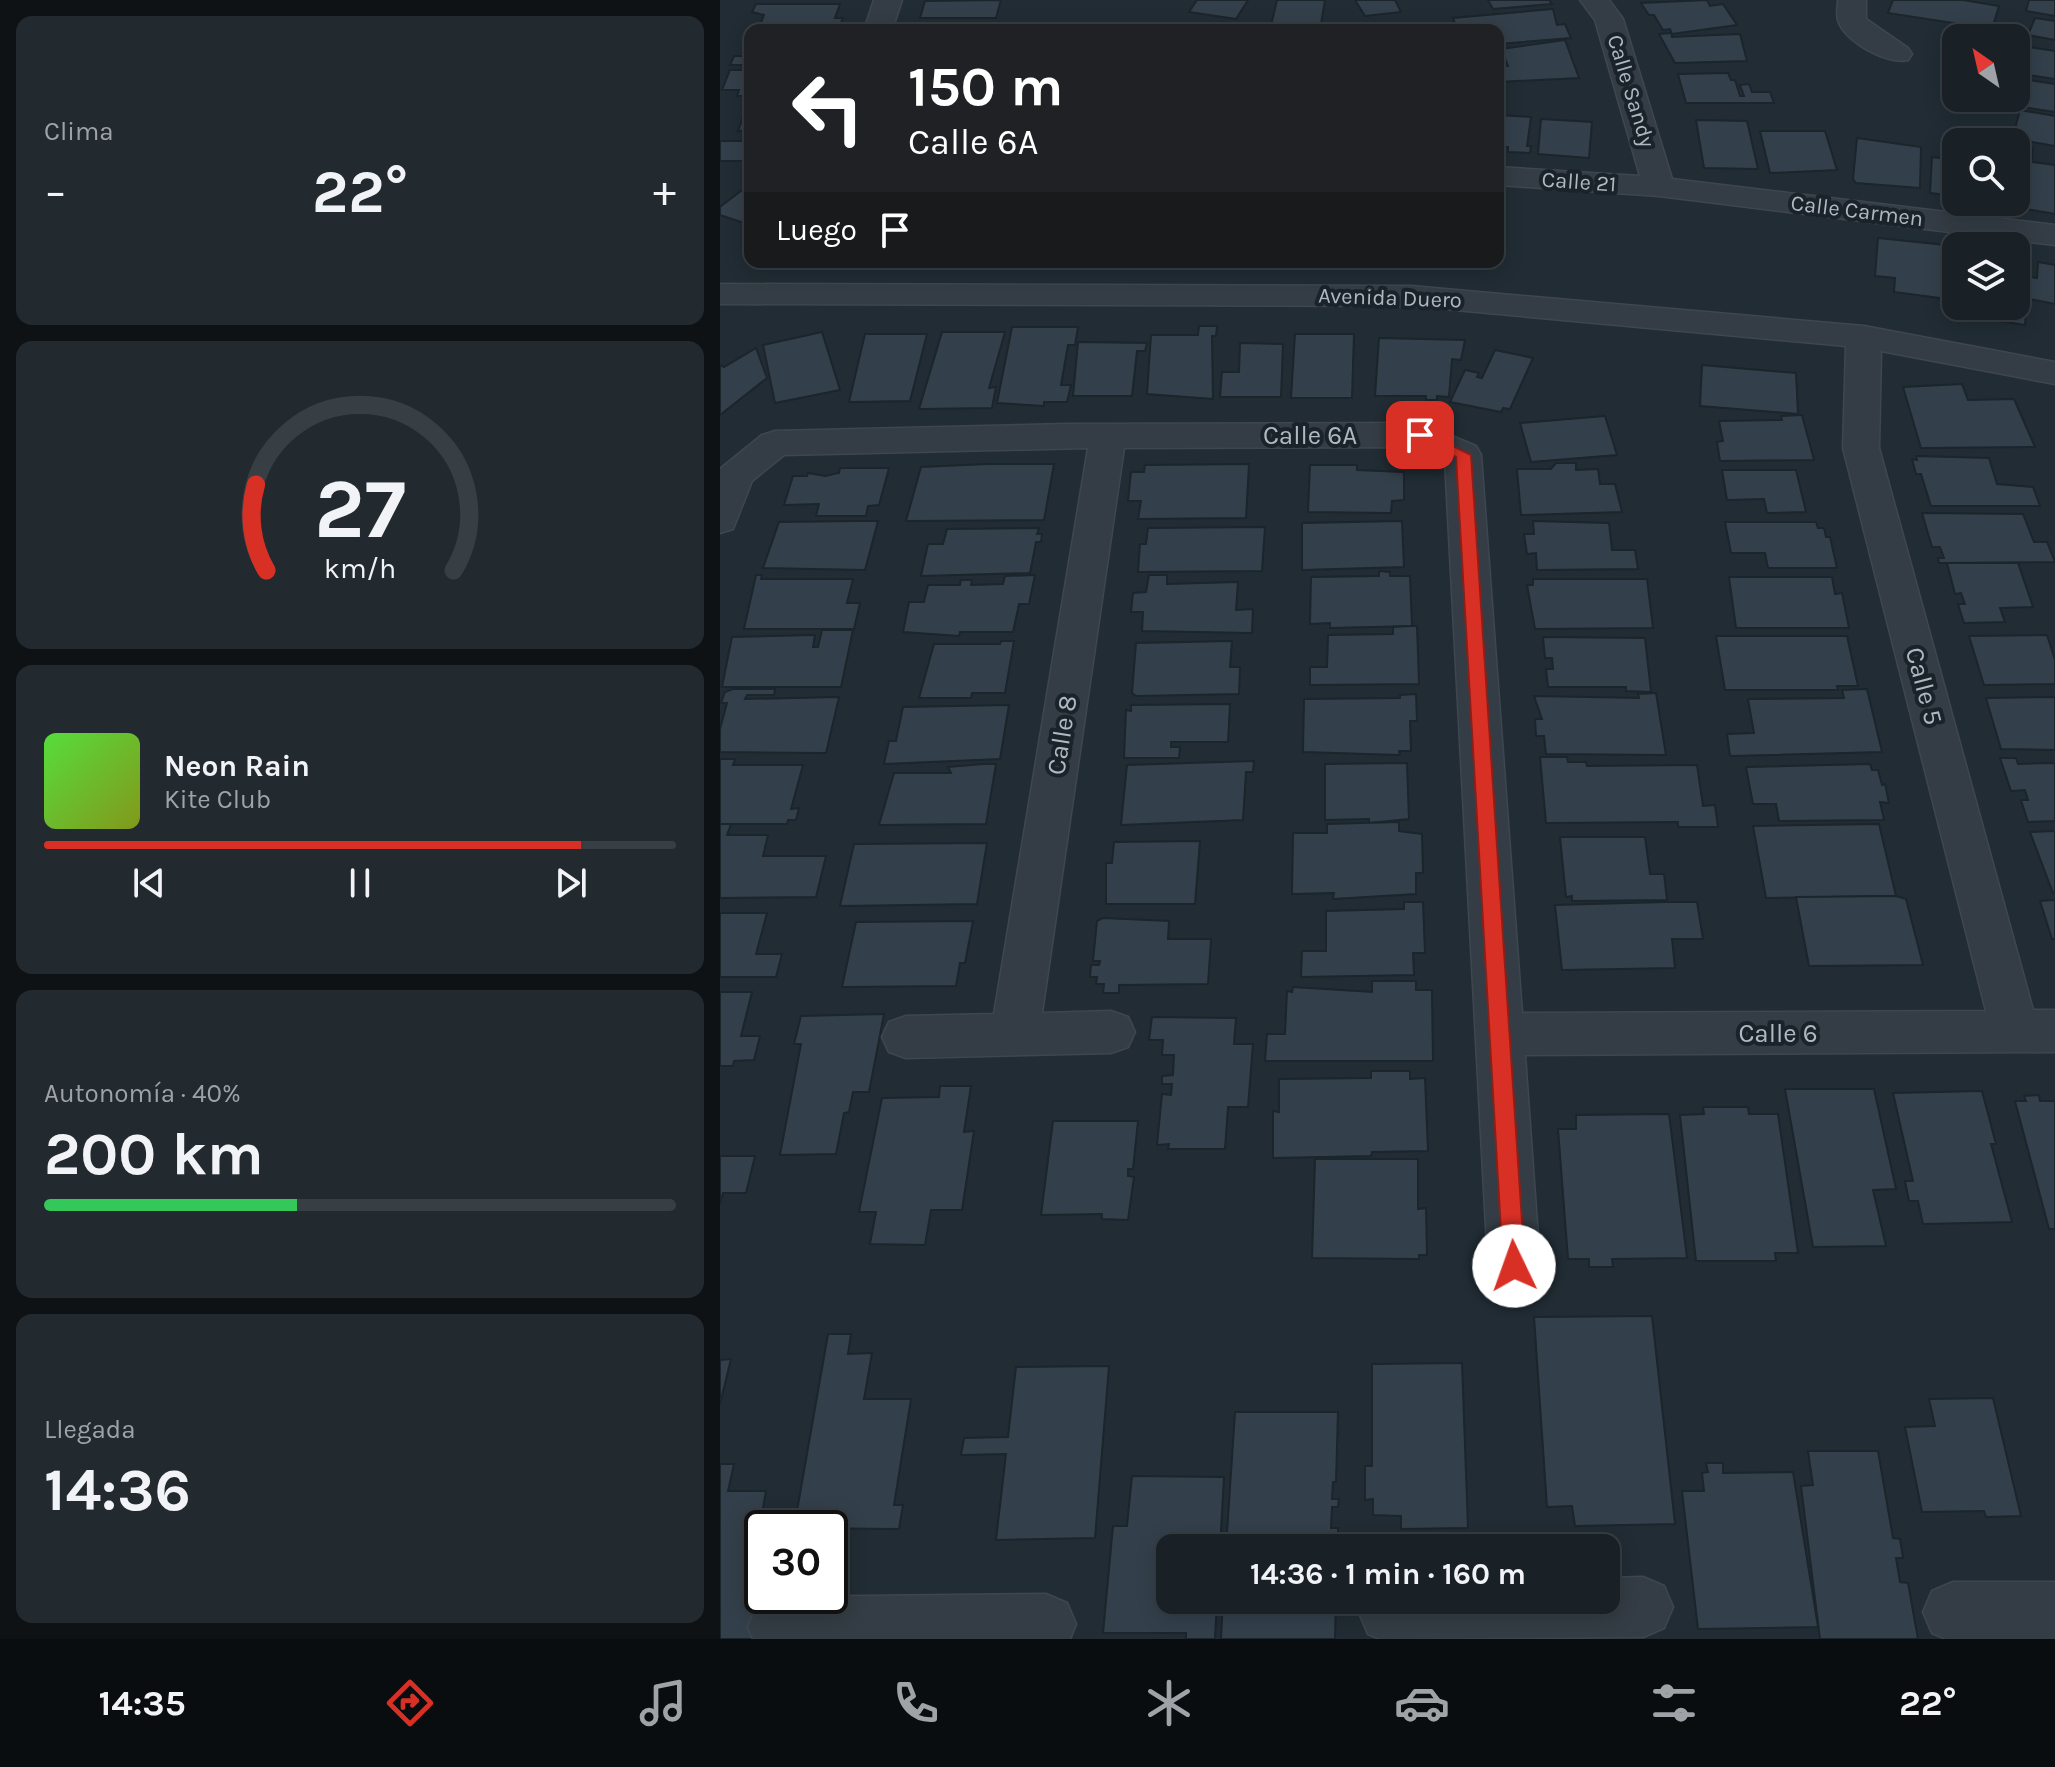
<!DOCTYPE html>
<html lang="es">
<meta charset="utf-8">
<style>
:root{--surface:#192127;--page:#22292f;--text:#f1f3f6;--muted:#9fa3a7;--line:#373e44;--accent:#d93025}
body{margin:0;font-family:Karla,sans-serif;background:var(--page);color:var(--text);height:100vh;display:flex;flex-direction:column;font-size:30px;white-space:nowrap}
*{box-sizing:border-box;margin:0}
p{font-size:26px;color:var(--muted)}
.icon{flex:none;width:44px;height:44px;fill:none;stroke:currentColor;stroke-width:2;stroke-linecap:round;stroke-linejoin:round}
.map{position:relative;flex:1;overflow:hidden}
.drawer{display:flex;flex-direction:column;gap:16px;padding:16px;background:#0e1215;width:720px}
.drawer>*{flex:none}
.hud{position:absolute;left:24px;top:24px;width:760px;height:244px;border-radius:16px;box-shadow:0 4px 20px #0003,0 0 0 2px var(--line);background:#202124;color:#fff;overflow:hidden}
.needle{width:52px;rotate:326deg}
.tools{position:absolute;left:1222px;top:24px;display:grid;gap:16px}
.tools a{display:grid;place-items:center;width:88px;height:88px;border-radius:16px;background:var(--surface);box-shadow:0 4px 20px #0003,0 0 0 2px var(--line);font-size:40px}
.speed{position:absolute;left:24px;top:1510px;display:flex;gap:16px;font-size:40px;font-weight:700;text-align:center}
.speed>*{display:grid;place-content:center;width:104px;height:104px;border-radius:50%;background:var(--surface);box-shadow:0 4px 20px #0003,0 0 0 2px var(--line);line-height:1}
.speed .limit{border:4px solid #111;border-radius:12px;background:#fff;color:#111}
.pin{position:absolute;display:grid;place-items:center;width:68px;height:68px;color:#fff;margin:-34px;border-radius:16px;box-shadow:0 4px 12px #0006}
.me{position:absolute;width:88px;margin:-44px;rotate:357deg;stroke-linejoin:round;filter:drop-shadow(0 0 6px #0008)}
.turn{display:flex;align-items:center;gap:28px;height:168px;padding:0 32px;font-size:36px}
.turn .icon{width:104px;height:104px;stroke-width:2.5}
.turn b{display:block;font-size:56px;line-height:68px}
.then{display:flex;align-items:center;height:76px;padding:0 32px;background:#0003;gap:16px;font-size:30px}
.big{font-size:60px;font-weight:700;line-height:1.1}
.drawer .tile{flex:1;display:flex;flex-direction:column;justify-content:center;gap:12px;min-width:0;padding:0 28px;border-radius:16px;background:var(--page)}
.drawer .dial{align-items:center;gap:0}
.dial svg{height:208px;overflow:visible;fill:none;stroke:var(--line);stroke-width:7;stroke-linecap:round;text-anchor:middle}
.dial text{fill:var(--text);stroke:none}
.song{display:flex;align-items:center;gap:24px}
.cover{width:96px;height:96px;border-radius:12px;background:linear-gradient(135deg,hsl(110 70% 55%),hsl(70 70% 35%))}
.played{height:8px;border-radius:4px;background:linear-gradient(90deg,var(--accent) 85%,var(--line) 85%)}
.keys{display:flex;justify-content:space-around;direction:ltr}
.heat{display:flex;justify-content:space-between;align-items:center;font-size:44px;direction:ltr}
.charge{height:12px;border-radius:6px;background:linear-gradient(90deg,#34c759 40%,var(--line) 0)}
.trip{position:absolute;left:436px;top:1534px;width:464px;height:80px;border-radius:16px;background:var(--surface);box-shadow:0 4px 20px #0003,0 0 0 2px var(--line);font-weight:700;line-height:80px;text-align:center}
.tabs{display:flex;height:128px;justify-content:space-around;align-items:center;background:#0a0d10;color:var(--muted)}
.tabs .icon{width:56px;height:56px}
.tabs .active{color:var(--accent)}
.tabs b{font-size:36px;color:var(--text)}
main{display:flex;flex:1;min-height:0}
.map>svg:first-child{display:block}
.building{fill:#33404b;stroke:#1c242c;stroke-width:2}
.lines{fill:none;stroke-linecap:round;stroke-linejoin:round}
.minor-casing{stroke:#3e464f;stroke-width:3}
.minor{fill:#343d45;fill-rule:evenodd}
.route{fill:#d93025;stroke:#8d1f18;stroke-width:2}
.labels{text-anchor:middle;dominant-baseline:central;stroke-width:8;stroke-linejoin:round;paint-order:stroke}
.far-street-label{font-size:22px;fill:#aeb8c2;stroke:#1a222a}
.street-label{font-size:26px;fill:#aeb8c2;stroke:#1a222a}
</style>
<main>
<section class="drawer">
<div class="tile"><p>Clima</p>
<div class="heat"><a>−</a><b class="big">22°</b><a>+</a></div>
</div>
<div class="tile dial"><svg viewBox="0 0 100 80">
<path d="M14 69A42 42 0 1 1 86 69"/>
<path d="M14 69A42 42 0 0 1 10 36" stroke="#d93025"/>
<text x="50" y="56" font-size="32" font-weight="700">27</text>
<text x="50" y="72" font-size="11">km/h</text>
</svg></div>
<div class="tile">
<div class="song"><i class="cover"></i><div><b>Neon Rain</b><p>Kite Club</p></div></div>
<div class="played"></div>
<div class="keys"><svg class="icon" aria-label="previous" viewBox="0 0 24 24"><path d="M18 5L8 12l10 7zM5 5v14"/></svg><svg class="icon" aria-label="pause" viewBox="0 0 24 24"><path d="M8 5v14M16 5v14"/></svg><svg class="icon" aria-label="next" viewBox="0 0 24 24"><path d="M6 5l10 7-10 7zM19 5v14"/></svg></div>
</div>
<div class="tile"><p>Autonomía · 40%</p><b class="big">200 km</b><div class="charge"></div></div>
<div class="tile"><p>Llegada</p><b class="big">14:36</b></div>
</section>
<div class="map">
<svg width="1335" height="1639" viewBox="0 0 1335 1639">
<rect width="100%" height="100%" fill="#212c34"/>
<g class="building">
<polygon points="281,0 276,18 200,18 205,1"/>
<polygon points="477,0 528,0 516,19 469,12"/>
<polygon points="557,0 605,0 600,30 550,30"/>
<polygon points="635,0 675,0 681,12 645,16"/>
<polygon points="768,0 829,0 832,4 773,9"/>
<polygon points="987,0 990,6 1003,4 1017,25 952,34 950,29 943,30 934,15 929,15 921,3"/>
<polygon points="1173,0 1243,0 1279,6 1272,29 1168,13"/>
<polygon points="1309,0 1335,0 1335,16 1306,11"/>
<polygon points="36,4 120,4 115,18 123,18 119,27 105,30 38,30 44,15 32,12"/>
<polygon points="833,9 837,25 845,24 851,38 778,44 778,30 736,26 733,18"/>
<polygon points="1315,18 1335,21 1335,40 1308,35"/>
<polygon points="260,25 259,30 200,30 201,26"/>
<polygon points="939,34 951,33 952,37 1020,34 1027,61 955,63"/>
<polygon points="845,40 859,78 778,82 778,67 788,66 781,49"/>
<polygon points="1296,45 1335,51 1335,79 1296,73"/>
<polygon points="14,56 30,56 30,65 10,65"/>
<polygon points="10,70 30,70 30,96 17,96 19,90 2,90"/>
<polygon points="1008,73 1011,80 1015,80 1020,96 1024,96 1020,85 1029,84 1032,92 1050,92 1054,103 966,103 958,74"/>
<polygon points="1296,78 1335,84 1335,112 1289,105 1291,98 1296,98"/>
<polygon points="30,98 30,130 18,131"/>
<polygon points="778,108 779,115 811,117 807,146 811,146 810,153 788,152 788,147 778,147"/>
<polygon points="1300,110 1335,116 1335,146 1279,136 1280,131 1294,133"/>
<polygon points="821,119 872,122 869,158 818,154"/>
<polygon points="976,120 1027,121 1038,169 984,168"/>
<polygon points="1040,131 1105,131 1117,170 1050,173"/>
<polygon points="1137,138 1201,147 1200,188 1136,183 1133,179"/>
<rect x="0" y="141" width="30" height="20"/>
<polygon points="1296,145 1313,148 1312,162 1335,165 1335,214 1277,204 1296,202"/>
<polygon points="1212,157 1236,160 1236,196 1210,193"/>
<polygon points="30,184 30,225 0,215 0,207"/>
<rect x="778" y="199" width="4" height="53"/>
<polygon points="1158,238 1235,246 1235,300 1174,292 1175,278 1155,276"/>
<polygon points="1296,248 1311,253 1305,325 1242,315 1243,306 1296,306"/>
<polygon points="1318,262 1335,265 1335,304 1309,299 1311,277 1317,278"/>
<polygon points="479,326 497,326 496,336 492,336 493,399 427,394 431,335 478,335"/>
<polygon points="292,327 358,327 355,345 348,345 341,385 351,385 347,402 324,402 324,406 277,403"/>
<polygon points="102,332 120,390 55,403 43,345"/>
<polygon points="222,332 285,332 269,388 276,387 272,408 199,409"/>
<polygon points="145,334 207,334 190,401 129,402"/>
<polygon points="575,334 634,334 632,398 571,398"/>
<polygon points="659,338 745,340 741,360 732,359 729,397 717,396 717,400 706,400 706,396 655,396"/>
<polygon points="358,342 427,343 425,351 417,351 412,396 353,396"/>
<polygon points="520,343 563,344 561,397 500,397 502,372 519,372"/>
<polygon points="36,348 47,378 0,415 0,365 4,367"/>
<polygon points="775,350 813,358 790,409 783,408 781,412 730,402 745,370 759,373 757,377 762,378"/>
<polygon points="982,365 1076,373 1078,414 980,406"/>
<polygon points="1242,384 1248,400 1294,399 1315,447 1201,448 1183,387"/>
<polygon points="1082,415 1094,460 1000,461 997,442 1003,441 999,421 1062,420 1061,416"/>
<polygon points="885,416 897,455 811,462 800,423"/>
<polygon points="1196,456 1269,458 1277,484 1313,487 1320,506 1211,506 1201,474 1196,474 1192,459 1197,460"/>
<polygon points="836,463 856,463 856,470 878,469 880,484 895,484 902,512 801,515 797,469 831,469"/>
<polygon points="267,464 334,464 324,520 186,521 201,467"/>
<polygon points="529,464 526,518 418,519 421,501 408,501 411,472 424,472 425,465"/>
<polygon points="590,465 637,465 637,470 684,472 684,500 672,501 671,513 588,512"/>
<polygon points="120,468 169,468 159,505 148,506 146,516 96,516 99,504 64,505 73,476 87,476 88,473 105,476 119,473"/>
<polygon points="1002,470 1076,470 1086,512 1047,513 1044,499 1007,500"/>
<polygon points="1202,513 1303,514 1314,542 1327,542 1335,562 1219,563 1218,558 1224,558 1220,547 1212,547"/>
<polygon points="138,521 158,521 145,570 43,568 59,522"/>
<polygon points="682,521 684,567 582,570 582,523"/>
<polygon points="813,521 889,523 892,550 915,550 918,569 817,570 816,553 807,554 804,534 814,534"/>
<polygon points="1005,522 1096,522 1098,528 1104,528 1106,537 1110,537 1117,568 1048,568 1045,553 1011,553"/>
<polygon points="545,527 542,571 418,572 420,544 426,544 428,528"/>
<polygon points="319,528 317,534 322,534 321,542 316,542 310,573 201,576 208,544 223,544 227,529"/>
<polygon points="1227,563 1298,563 1313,607 1280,608 1285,622 1244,623 1238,604 1245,604 1241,593 1235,594"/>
<polygon points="659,571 670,572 670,576 690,576 692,626 610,628 610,623 590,624 591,577 659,576"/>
<polygon points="36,575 42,575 41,579 133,579 127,603 140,603 134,629 24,629"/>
<polygon points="315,575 309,604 299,604 293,632 240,632 239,636 183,632 189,602 204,602 208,585 240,585 241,580 252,580 251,585 283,584 285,576"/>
<polygon points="429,575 447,575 447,584 518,582 516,610 533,609 532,633 422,631 423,612 411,612 413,593 426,592"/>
<polygon points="1009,577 1112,577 1115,594 1122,593 1129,628 1016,628"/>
<polygon points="813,579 927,579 933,628 815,629 807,585 813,585"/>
<polygon points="692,626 697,626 699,684 590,685 590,667 607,667 608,635 673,634 673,627"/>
<polygon points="102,630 133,630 121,687 2,687 12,637 95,635 93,647 98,647"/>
<polygon points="1327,635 1335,660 1335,684 1264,685 1249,636"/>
<polygon points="996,636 1127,636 1138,686 1117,686 1118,690 1005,690"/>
<polygon points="823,637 925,638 931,692 906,691 906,687 828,687 826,669 833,669 832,658 825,658"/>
<polygon points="281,641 294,641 285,693 252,693 251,698 199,698 214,644 280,644"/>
<polygon points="512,641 510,667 520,667 519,694 416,696 412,693 416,643"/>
<polygon points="13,689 55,689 54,695 27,695 25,699 119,697 106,753 0,752 0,729 7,703 1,703 5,692"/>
<polygon points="1147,689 1162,752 1010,756 1007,734 1034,733 1028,699 1124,698 1122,690"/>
<polygon points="936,693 946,755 826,754 824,736 816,736 815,719 822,719 814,696 919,698 918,694"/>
<polygon points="696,694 697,721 690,721 691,751 679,751 680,755 583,752 584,699 680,698 680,695"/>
<polygon points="1335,697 1335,750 1281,749 1266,698"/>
<polygon points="510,704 508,742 451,742 451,747 460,747 459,758 404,758 406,710 411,711 411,705"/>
<polygon points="289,705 280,759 164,764 169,741 176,741 183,707"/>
<polygon points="820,757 847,757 848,762 866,762 867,766 977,765 983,806 995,805 998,827 958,827 958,822 826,823"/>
<polygon points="1280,758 1296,758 1298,764 1335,763 1335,821 1308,822 1301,800 1308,800 1305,790 1291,791"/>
<polygon points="0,759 15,759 13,765 83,765 71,809 79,808 76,820 68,820 67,824 0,824"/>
<polygon points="534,761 533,772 526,772 523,820 401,825 407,765"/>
<polygon points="687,763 689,819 649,823 649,819 605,820 605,764"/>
<polygon points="263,764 276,764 266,824 159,825 174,773 231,773 228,767"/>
<polygon points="1150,764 1152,770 1158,770 1162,785 1165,784 1169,803 1160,802 1164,820 1059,821 1056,804 1033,804 1026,767"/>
<polygon points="679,822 679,831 702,834 703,873 696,873 696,894 613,899 614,893 572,894 573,833 607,833 607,824"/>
<polygon points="0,824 11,824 7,835 48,835 43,856 106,856 96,897 0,898"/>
<polygon points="1159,824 1176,896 1046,898 1033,826"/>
<polygon points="1335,831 1335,893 1333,893 1310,832"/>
<polygon points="840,837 925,837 930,874 944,874 947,900 852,901 852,896 846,897"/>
<polygon points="480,841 475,904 386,904 386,863 392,863 394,842"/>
<polygon points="267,843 257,904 120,906 134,844"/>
<polygon points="1176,896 1186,899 1203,965 1089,966 1076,897"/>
<polygon points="1335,900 1335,939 1332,939 1320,901"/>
<polygon points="684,902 703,902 705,953 693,953 694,975 581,977 582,951 606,951 606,911 684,909"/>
<polygon points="945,902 977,902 983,939 952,939 955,968 842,970 835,905"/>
<polygon points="0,913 47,913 36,954 62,954 56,977 0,977"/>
<polygon points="383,918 449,921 448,939 491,939 488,984 399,985 399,993 383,993 384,984 376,984 377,977 370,977 371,965 379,965 380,961 373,961 377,921"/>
<polygon points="253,921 245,963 240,963 236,986 122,987 136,922"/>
<polygon points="652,981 696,981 696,990 712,990 713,1061 545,1061 547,1034 565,1034 567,991 572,992 573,987 652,992"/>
<polygon points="0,992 32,992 21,1036 40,1036 34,1060 14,1061 13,1066 0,1066"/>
<polygon points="164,1014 149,1092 133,1092 129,1112 124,1113 116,1154 60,1155 81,1044 74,1044 81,1016"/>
<polygon points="432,1017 516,1018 514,1044 533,1044 528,1107 508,1107 505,1149 448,1149 449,1144 437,1145 442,1094 451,1095 452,1084 442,1084 442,1076 453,1075 454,1055 442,1055 443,1040 429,1040"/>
<polygon points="651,1071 690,1071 690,1079 705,1078 708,1151 652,1152 651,1156 553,1158 553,1111 559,1112 559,1079 651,1078"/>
<polygon points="220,1086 251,1086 244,1132 254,1131 242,1210 211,1210 205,1245 150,1244 156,1212 139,1212 162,1098 219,1097"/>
<polygon points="1065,1089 1154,1089 1176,1189 1153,1190 1166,1246 1093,1247"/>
<polygon points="1262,1091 1276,1144 1271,1144 1292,1222 1203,1224 1198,1201 1189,1201 1185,1181 1193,1181 1173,1093"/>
<polygon points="1319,1095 1320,1101 1335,1101 1335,1229 1329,1229 1295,1101 1306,1101 1304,1096"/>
<polygon points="983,1107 1028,1107 1029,1114 1058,1114 1078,1253 1055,1253 1056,1261 976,1261 960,1115 984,1114"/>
<polygon points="949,1114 967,1258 892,1259 893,1267 869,1267 869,1259 848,1259 838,1129 856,1129 856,1115"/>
<polygon points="333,1121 418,1121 413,1169 408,1169 408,1176 414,1177 408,1220 382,1219 382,1214 321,1215"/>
<polygon points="0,1156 35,1156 26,1193 3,1193 0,1204"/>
<polygon points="595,1159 698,1159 698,1209 706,1208 707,1255 699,1255 699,1259 592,1258"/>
<polygon points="932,1316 955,1524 855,1526 852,1506 827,1507 814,1317"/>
<polygon points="108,1334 131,1334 128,1354 152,1353 144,1399 191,1399 174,1505 183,1505 179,1529 74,1528"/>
<polygon points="11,1359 0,1404 0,1360"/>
<polygon points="742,1363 748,1528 681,1529 681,1516 653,1515 653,1499 645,1500 645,1466 652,1466 652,1364"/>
<polygon points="389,1366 375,1538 276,1540 286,1454 241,1455 244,1438 288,1437 296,1367"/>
<polygon points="1273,1398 1301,1516 1266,1517 1264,1511 1202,1512 1185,1427 1215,1426 1209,1399"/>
<polygon points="515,1412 618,1412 616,1482 613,1482 612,1499 619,1499 618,1507 612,1507 611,1528 618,1528 618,1548 506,1548"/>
<polygon points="1088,1451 1158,1451 1173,1538 1180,1539 1183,1558 1176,1558 1180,1582 1188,1583 1198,1639 1100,1639 1081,1486 1093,1485"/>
<polygon points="986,1463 1003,1463 1003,1473 1073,1472 1098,1627 978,1629 962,1491 984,1491 982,1473 988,1472"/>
<polygon points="0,1464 14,1464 8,1491 46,1491 42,1514 49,1514 46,1523 40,1523 36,1538 42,1538 42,1596 49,1596 40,1639 0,1639"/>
<polygon points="412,1476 504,1477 500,1548 450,1548 450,1600 497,1600 495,1639 466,1639 466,1633 383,1633 393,1526 407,1526"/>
<polygon points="503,1600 616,1600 615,1639 501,1639"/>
</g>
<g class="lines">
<defs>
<g id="minor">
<polygon points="154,0 182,0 172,30 144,30"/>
<polygon points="860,0 889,0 903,19 952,179 1335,225 1335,245 939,196 778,185 778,167 920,176 875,20"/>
<path d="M1118,0H1146V19L1188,48L1192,54L1188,60C1168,65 1124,42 1118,20C1116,15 1118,6 1118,0Z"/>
<polygon points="0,284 691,286 1144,326 1335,362 1335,384 1161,351 1159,448 1313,1010 1335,1010 1335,1052 805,1055 820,1266 813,1284 794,1291 775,1284 768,1266 725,461 695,447 404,448 322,1013 391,1011 408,1017 415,1032 408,1047 391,1053 186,1058 169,1052 162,1037 169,1022 186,1016 274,1014 368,448 64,455 32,481 13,529 0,533 0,469 42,435 55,431 347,424 700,423 756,446 761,455 802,1013 1266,1011 1123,448 1126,346 691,306 0,304"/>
<polygon points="923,1577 944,1586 953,1607 944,1628 923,1637 660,1639 648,1634 639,1613 645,1600 886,1600 886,1578"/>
<polygon points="1233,1582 1335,1582 1335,1639 1226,1639 1212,1633 1203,1612 1212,1591"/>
<polygon points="326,1594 347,1603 356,1624 350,1639 33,1639 28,1627 37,1606 58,1597"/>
</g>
</defs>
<use href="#minor" class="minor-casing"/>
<use href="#minor" class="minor"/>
</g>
<polygon class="route" points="700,430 751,455 805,1266 802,1274 794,1277 787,1274 783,1266 736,457 694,438 692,435"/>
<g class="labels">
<g class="far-street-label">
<text transform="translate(911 91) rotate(73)">Calle Sandy</text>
<text transform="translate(859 182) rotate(4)">Calle 21</text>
<text transform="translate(1137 211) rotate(7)">Calle Carmen</text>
<text transform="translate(670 298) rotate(2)">Avenida Duero</text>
</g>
<g class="street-label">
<text x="590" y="435">Calle 6A</text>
<text transform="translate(1204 686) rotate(75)">Calle 5</text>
<text transform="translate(342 735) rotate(-81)">Calle 8</text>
<text x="1058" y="1033">Calle 6</text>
</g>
</g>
</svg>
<div class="tools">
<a><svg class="needle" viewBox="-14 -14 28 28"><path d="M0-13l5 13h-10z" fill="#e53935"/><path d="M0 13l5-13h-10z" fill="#9fa3a7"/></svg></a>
<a><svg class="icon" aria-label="search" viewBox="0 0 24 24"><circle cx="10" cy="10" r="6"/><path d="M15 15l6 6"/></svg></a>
<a><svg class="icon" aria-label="layers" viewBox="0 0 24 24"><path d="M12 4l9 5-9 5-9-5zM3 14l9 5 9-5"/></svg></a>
</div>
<div class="speed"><div class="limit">30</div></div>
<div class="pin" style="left:700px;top:435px;background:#d93025"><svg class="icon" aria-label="arrive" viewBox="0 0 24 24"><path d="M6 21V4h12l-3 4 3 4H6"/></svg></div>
<svg class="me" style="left:794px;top:1266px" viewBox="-20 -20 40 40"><circle r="19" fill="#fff"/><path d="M0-13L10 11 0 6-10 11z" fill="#d93025"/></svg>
<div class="trip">14:36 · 1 min · 160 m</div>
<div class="hud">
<div class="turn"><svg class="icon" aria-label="left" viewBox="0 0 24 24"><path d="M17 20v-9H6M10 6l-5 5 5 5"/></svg><div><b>150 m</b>Calle 6A</div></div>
<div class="then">Luego<svg class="icon" aria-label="arrive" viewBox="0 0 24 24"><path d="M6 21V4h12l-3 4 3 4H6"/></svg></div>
</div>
</div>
</main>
<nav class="tabs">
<b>14:35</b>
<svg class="icon active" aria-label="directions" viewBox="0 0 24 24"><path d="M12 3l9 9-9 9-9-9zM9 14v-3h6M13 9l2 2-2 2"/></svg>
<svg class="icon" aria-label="music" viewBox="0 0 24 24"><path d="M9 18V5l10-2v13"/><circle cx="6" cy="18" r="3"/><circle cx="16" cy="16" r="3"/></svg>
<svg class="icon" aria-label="phone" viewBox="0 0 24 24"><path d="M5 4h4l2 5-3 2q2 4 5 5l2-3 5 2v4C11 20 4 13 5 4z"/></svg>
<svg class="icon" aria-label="climate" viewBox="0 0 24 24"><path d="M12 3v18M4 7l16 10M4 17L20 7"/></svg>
<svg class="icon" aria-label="car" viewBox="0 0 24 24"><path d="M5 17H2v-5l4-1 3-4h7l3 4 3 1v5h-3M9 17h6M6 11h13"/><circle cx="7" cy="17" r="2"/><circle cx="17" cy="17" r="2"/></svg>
<svg class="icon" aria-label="filters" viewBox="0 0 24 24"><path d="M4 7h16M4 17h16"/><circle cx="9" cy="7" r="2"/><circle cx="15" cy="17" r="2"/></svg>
<b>22°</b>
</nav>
